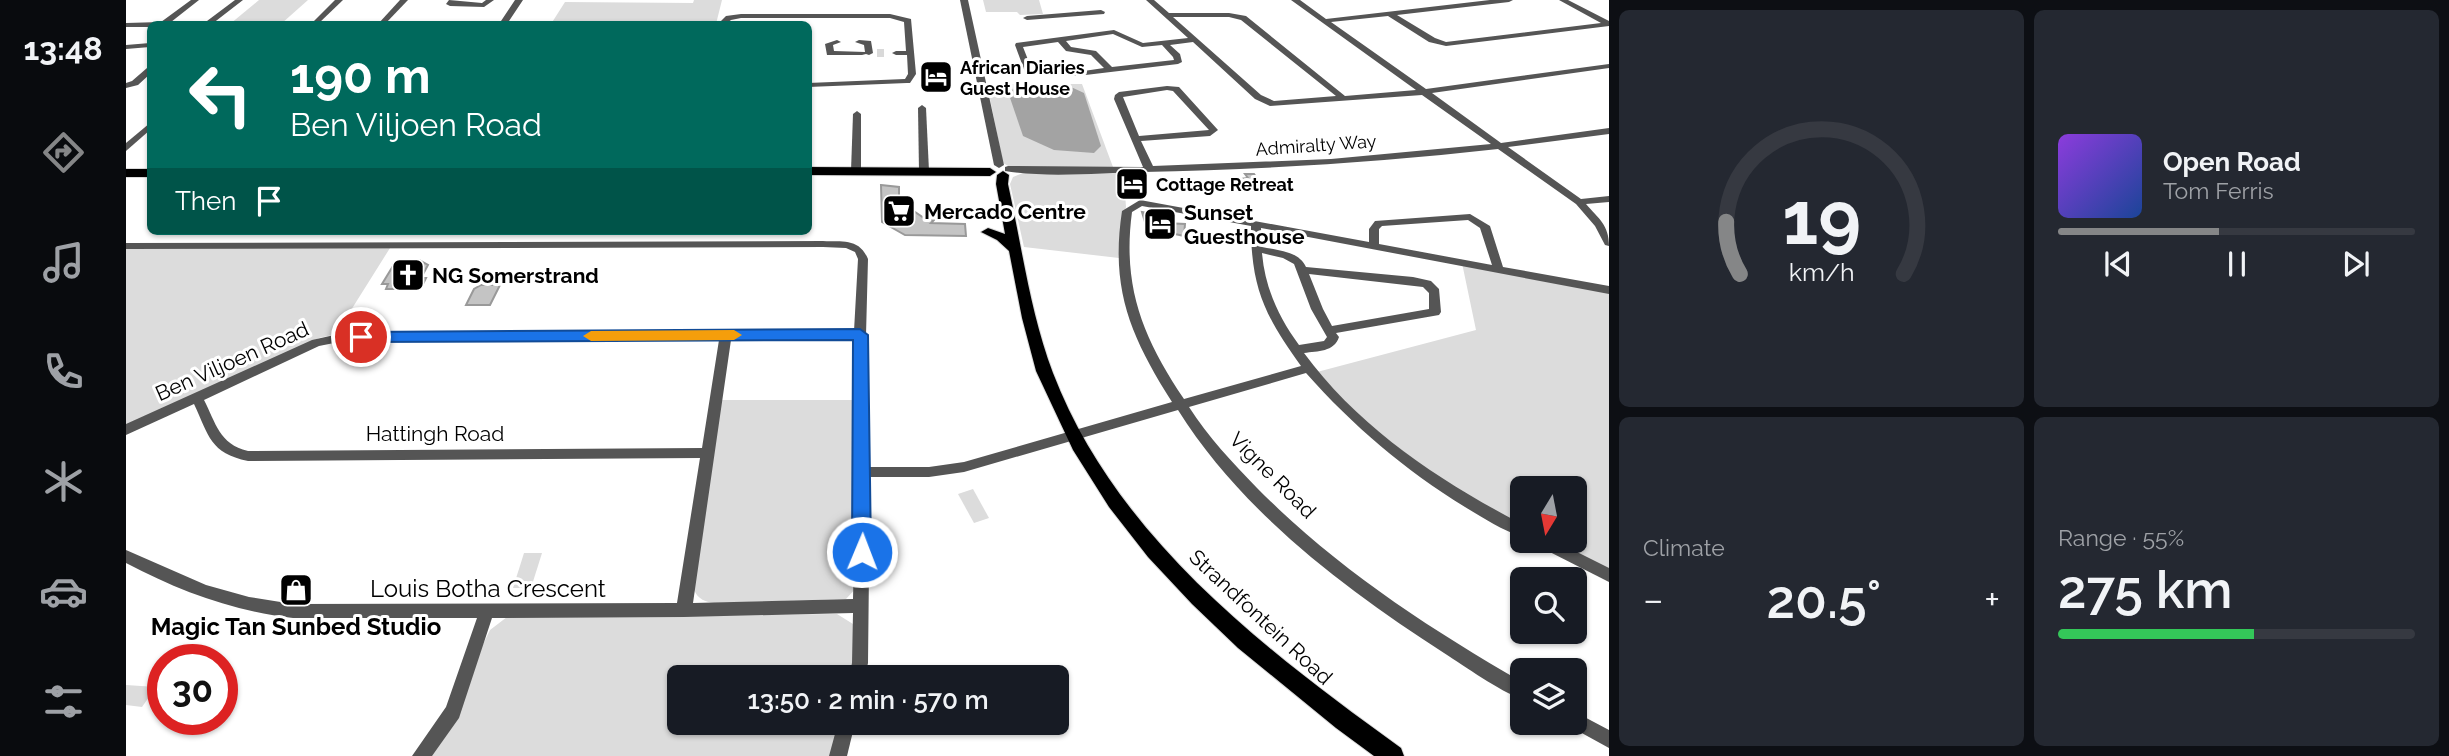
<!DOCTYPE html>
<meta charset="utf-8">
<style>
:root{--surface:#171b24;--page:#242831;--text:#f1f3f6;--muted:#9ea1a6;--line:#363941;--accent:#858687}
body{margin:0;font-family:Raleway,sans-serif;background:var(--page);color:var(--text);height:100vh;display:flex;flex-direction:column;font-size:26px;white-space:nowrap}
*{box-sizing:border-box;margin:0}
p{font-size:23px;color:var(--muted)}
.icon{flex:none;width:38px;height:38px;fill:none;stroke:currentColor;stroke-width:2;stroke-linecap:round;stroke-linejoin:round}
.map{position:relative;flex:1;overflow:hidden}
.drawer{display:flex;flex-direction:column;gap:10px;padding:10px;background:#0d0f14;width:840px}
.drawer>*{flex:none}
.guide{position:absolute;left:21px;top:21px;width:665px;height:214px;border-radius:10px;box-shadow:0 2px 5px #0004;background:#00695c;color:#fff;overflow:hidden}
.needle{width:46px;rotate:190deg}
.tools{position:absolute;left:1384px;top:476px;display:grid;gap:14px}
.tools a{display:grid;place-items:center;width:77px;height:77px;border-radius:10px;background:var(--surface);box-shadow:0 2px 5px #0004;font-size:35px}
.speed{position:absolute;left:21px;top:644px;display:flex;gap:14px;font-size:35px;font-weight:700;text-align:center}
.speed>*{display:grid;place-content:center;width:91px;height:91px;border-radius:50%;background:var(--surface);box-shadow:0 2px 5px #0004;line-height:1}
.speed .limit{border:10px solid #d22;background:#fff;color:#111}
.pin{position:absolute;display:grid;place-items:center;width:60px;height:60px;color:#fff;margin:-30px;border:4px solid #fff;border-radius:50%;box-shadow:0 2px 7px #0007}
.me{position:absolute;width:77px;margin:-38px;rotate:1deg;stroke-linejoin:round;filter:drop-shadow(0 0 5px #0008)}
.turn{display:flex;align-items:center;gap:24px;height:147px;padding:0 28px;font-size:32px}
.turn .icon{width:91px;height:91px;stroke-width:2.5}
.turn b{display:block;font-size:49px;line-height:60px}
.then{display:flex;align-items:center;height:66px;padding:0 28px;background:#0003;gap:14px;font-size:26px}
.big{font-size:52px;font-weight:600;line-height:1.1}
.drawer .tile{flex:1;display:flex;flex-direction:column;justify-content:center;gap:10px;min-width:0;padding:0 24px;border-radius:10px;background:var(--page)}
.drawer .dial{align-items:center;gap:0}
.dial svg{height:182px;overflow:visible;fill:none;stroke:var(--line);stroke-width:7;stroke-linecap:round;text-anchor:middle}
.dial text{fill:var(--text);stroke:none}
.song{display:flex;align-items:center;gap:21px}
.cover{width:84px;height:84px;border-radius:10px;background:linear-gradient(135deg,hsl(270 70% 55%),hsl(220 70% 35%))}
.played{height:7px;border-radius:4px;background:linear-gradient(90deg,var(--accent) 45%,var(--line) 45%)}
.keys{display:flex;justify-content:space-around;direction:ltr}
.heat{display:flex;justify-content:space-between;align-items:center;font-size:38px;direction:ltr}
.charge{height:10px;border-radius:5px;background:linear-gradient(90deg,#34c759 55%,var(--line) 0)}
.drawer .tiles{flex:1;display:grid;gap:10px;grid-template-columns:repeat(2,1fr)}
.trip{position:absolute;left:541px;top:665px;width:402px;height:70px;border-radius:10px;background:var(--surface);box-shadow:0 2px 5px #0004;font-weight:600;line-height:70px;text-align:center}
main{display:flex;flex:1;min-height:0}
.tabs{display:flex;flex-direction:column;width:126px;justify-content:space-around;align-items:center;background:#090b0e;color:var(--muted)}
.tabs .icon{width:49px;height:49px}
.tabs .selected{color:var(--accent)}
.tabs b{font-size:32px;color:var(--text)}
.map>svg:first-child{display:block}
.green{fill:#dcdcdc}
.water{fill:#a3a3a3}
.building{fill:#c4c4c4;stroke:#999;stroke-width:2}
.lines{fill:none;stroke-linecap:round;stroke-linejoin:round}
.minor-tunnel{stroke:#d9d9d9;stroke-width:8;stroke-dasharray:8 3.5;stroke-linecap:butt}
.major-casing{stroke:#dbdbdb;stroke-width:2}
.minor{fill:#555;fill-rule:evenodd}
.major{fill:#000;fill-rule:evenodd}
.route{fill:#1a73e8;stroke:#114b97;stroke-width:2}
.slow{fill:#f59e0b}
.labels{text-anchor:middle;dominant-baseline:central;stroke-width:6;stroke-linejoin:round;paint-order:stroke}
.far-poi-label{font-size:18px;font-weight:bold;fill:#000;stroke:#fff;text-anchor:start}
.far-street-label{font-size:18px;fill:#000;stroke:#fff}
.poi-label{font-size:21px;font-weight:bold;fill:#000;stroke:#fff;text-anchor:start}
.street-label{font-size:21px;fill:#000;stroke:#fff}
.near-street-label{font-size:24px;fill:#000;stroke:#fff}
.near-poi-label{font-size:24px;font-weight:bold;fill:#000;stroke:#fff}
</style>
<main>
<nav class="tabs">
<b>13:48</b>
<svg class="icon selected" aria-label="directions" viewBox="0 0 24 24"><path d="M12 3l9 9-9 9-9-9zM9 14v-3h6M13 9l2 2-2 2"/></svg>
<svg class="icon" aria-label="music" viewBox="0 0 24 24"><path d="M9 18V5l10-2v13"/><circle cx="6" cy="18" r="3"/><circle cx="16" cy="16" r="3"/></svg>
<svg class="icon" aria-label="phone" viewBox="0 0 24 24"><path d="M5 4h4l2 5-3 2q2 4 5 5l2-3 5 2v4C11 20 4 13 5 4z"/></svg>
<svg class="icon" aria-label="climate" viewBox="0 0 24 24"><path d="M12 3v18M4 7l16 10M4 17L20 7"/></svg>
<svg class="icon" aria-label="car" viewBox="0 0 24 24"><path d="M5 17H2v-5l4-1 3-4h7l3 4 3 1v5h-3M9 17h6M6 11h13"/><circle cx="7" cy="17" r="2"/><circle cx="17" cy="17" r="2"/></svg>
<svg class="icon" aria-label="filters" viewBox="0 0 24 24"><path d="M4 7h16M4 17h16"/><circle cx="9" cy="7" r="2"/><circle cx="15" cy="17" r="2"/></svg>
</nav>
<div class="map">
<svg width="1483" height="756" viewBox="0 0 1483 756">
<rect width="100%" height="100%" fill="#fff"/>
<g class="green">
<polygon points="133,0 182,0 155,24 104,24"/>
<polygon points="568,0 596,0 590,24 425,24 439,2 567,3"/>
<polygon points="857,0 913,0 917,14 894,15 891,12 860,12"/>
<polygon points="861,84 956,84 987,167 884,167 877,163"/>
<polygon points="897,173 997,173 993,191 999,193 1000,207 995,229 993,258 898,247 884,184 887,177"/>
<polygon points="264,248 210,334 193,338 0,427 0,249"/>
<path d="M1336,263L1483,290V571L1424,541H1449V488H1396V527C1320,487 1249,436 1191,372L1350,330Z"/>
<path d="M595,400H732L731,587L720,599L588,603C579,602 572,599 568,590Z"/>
<polygon points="847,489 863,518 848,523 832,494"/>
<polygon points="398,553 416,553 405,588 387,588"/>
<polygon points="711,614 727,624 731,661 727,677 553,677 553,723 716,723 707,756 302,756 364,630 381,617"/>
<polygon points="0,685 30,687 16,707 0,705"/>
</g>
<polygon class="water" points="945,87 958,93 975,146 968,153 928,150 897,136 882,92 890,88"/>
<g class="building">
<polygon points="1119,174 1128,174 1138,189 1121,189 1114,179 1122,178"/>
<polygon points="755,185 773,187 773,201 798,218 808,220 805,223 839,224 840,236 779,235 756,222"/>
<polygon points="1016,212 1036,216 1038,223 1059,224 1058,236 1026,229 1027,222 1019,222"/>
<polygon points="283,260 293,260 302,265 295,278 300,278 296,286 288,286 287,289 260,289 262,284 256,284 267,266 274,266"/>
<polygon points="355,285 374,285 364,305 340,305 348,289"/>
</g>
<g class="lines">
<polyline class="minor-tunnel" points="751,53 758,53"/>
<defs>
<g id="major">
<polygon points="682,167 864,168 870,172 864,176 682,175"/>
<rect x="0" y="169" width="24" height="8"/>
<path d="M877,171L883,175L882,184C896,247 904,312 927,373C990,537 1138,649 1275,748L1278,756H1248L1210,728L1112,648L1066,604L1022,557L983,507L947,450L910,371L896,318L883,251L871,240L855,232L862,228L879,234L870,184L871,175Z"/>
</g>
</defs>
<use href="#major" class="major-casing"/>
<g class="minor">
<polygon points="65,0 73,0 45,22 81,21 109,0 117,0 86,24 24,24 24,27 0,27 0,23 35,22"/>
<polygon points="209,0 217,0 192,24 185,24"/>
<polygon points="274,0 282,0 259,24 252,24"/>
<polygon points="323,0 356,3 360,0 368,0 358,7 324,6 320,4"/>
<polygon points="389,0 397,0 381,24 310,23 314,21 375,21"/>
<polygon points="834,0 842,0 878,165 873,168 868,165"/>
<path d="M1020,0H1028L1043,13H1103L1120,16L1219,96L1290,90L1165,0H1174L1200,19L1364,0H1387L1383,2L1271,15L1309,38L1320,42L1475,23L1433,0H1442L1483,21V26L1320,46L1303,42L1262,16L1205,22L1300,89L1483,64V68L1306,93L1375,143L1483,128V134L1382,147L1455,199L1483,196V202L1460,204C1473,219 1483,225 1483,246L1479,245L1469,226L1450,204L1372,149C1254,162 1136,170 1017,172C975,173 919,178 879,171V167L882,166L1017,167L988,99L989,95L993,92L1041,86L1053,87L1092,130L1084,136L1015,141L1027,166L1205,159L1365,144L1296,95L1144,106L1129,99L1067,42L1044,45L1054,54L1056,62L1052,64L951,76L903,74L899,72L889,45L890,43L988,30L1017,43L1062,38ZM1047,17H1103L1115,20L1210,96L1148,101L1135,95ZM987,34L1016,47L1036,45L1047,57L1048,60L986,67L970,51L945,47L940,41ZM932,42L940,51L965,55L978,68L951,72L906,70L897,47ZM1041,90L1047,91L1083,130L1013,136L997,97Z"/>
<polygon points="975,10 979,12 978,14 901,20 897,18 901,16"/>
<polygon points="615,14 764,14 785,19 790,74 784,83 781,83 682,87 682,83 779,79 782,74 781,55 770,55 766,53 770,51 780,51 778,22 764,18 615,18 605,20 600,24 592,24 600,16"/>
<polygon points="711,40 715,42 707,45 708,51 739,52 738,45 729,42 733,40 745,41 747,53 743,55 740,54 736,55 701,55 699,44"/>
<polygon points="24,43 24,47 0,49 0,45"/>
<polygon points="21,68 24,68 24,74 12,85 0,88 0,83 6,81"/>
<polygon points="796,105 800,108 803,171 798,174 793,171 792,108"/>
<polygon points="731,111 735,114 735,171 730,174 725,171 727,114"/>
<polygon points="24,123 24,130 0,151 0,143"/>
<path d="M1014,200L1243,242V229L1249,221L1344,214L1364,226L1377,267L1483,286V294L1135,228L1136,247C1151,250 1173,251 1180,267L1287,277L1305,281L1313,289L1315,312L1313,315L1210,333L1213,337C1208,352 1192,351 1178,353C1233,428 1315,482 1396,524V537C1376,530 1357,518 1339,507C1279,470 1227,426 1180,373L1063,407C1082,437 1107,463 1131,488C1209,567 1301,627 1396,682V699C1373,691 1340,667 1318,653C1219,589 1116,512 1052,410L838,472L803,477H744L742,663L739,677H723L726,663L727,613L558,617L366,618L333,718L306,756H286L320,707L351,618H167C107,611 53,591 0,563V550L80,585L123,597L167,604L551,603L574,458L122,461C84,453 83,436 68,404L0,435V424L186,340L213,334L728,331L732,259L729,252L720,248L697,247L0,249V243L697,241C717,242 733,238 742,259L740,335L744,467H803L838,462L1046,402C1005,337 984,290 996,211ZM1016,206L1125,226C1125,288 1139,316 1175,366L1058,399C1017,338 996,287 1006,212ZM1342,220L1354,228L1366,265L1253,244V229L1256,226ZM1136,253L1157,258L1168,264L1185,309L1201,337L1198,341L1173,345C1153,318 1139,288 1136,253ZM1183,274L1297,287L1303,293V309L1206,326L1197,309ZM728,339L730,472L727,599L567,603L605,340ZM593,340L576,448L122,451C93,444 90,423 78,400L193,346L213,342Z"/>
<polygon points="1408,541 1429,541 1483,568 1483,582 1410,545"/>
<polygon points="1449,712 1483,730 1483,748 1443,726 1442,723 1449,723"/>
<polygon points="712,723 729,723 721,756 703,756"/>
</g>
<use href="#major" class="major"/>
</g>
<polygon class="route" points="734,329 742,335 745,552 742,558 736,560 729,558 726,552 727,340 235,342 228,337 235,332"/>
<polygon class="slow" points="608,330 616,335 608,340 465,341 457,336 465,331"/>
<defs>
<symbol id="hotel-square" viewBox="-11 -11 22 22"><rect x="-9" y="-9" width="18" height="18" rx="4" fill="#000" stroke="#fff"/><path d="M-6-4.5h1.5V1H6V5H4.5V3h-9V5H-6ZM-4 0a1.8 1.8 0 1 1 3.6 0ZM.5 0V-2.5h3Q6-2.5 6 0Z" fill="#fff"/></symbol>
<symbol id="supermarket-square" viewBox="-11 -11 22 22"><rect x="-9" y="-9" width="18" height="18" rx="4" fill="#000" stroke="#fff"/><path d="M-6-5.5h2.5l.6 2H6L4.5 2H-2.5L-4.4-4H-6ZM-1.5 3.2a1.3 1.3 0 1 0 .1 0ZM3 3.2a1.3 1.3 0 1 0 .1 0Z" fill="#fff"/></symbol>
<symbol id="church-square" viewBox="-11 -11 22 22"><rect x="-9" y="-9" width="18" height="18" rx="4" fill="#000" stroke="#fff"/><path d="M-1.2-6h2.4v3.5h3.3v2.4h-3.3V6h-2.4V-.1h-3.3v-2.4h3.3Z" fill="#fff"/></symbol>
<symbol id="shop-square" viewBox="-11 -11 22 22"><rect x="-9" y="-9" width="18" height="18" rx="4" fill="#000" stroke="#fff"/><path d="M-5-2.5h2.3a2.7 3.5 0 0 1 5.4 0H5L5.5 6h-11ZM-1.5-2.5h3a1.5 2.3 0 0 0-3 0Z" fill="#fff"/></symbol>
</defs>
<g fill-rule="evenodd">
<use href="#hotel-square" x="791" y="58" width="38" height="38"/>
<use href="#hotel-square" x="987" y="165" width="38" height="38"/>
<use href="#supermarket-square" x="754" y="192" width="38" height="38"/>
<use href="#hotel-square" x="1015" y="205" width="38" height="38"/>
<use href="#church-square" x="263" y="256" width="38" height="38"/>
<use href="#shop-square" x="151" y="571" width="38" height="38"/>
</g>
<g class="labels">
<g class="far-poi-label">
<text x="834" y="67">African Diaries<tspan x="834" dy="21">Guest House</tspan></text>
<text x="1030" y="184">Cottage Retreat</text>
</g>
<g class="far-street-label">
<text transform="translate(1190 145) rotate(-4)">Admiralty Way</text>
</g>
<g class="poi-label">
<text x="798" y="211">Mercado Centre</text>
<text x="1058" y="212">Sunset<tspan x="1058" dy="24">Guesthouse</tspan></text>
<text x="306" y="275">NG Somerstrand</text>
</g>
<g class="street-label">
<text transform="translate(106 361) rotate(-24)">Ben Viljoen Road</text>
<text x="309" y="433">Hattingh Road</text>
<text transform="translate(1147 475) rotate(45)">Vigne Road</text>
<text transform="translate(1135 617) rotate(43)">Strandfontein Road</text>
</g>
<g class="near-street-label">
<text x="362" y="588">Louis Botha Crescent</text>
</g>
<g class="near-poi-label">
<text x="170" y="626">Magic Tan Sunbed Studio</text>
</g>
</g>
</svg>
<div class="tools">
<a><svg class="needle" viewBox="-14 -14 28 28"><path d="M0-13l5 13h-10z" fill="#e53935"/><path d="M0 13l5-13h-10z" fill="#9ea1a6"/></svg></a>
<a><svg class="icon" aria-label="search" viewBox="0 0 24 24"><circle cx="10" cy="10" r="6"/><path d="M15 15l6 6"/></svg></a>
<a><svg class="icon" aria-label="layers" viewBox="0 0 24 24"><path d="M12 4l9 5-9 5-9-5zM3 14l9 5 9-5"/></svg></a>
</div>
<div class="speed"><div class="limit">30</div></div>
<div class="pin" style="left:235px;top:337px;background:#d93025"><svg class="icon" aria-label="arrive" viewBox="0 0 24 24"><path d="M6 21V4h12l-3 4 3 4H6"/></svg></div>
<svg class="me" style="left:736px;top:552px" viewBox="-20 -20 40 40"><circle r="17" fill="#1a73e8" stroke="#fff" stroke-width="3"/><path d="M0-11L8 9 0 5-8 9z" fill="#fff"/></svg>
<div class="trip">13:50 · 2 min · 570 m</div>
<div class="guide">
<div class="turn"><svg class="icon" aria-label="left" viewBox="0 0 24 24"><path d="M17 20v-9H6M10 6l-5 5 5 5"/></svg><div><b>190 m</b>Ben Viljoen Road</div></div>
<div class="then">Then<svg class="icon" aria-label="arrive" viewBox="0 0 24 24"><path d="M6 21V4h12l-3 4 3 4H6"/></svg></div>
</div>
</div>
<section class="drawer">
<div class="tiles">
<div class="tile dial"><svg viewBox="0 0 100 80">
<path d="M14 69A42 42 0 1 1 86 69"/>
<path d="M14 69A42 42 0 0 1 8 46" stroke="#858687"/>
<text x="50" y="56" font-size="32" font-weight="700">19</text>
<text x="50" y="72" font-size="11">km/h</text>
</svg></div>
<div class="tile">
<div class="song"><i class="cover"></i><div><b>Open Road</b><p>Tom Ferris</p></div></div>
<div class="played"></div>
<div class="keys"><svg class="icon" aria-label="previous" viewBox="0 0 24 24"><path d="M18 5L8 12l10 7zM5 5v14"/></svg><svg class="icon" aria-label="pause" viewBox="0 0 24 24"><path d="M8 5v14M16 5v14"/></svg><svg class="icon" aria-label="next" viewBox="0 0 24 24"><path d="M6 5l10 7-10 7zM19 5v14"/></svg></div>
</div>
<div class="tile"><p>Climate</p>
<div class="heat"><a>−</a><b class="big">20.5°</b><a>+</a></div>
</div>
<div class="tile"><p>Range · 55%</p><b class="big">275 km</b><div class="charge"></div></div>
</div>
</section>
</main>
